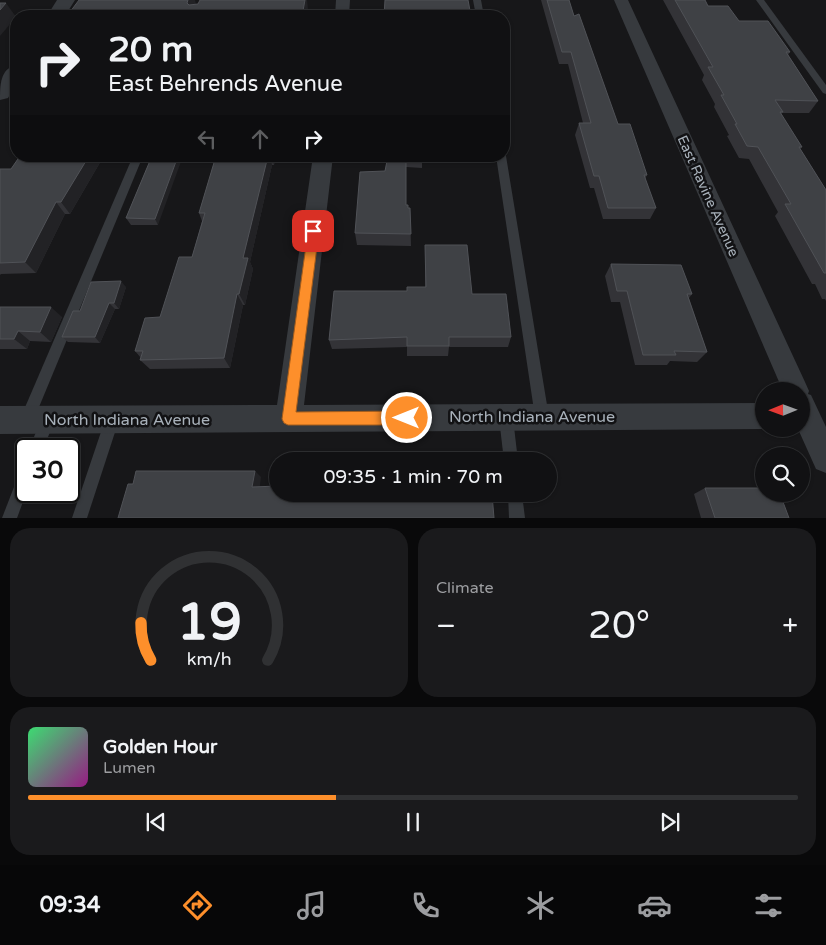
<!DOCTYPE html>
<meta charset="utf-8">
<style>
:root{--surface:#111113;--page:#1a1a1c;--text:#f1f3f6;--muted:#9c9da0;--line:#303133;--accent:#fd8f2b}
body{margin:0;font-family:"Varela Round",sans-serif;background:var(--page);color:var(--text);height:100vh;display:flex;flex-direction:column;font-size:19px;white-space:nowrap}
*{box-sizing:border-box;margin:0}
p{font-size:16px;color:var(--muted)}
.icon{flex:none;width:28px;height:28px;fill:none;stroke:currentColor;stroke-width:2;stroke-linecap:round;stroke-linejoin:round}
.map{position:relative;height:518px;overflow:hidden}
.details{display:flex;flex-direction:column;gap:10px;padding:10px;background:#09090a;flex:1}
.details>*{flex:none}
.guide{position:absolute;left:10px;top:10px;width:500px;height:152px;border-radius:20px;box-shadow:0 1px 4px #0004,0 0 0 1px var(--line);background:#111113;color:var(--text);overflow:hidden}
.needle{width:32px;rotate:269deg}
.fabs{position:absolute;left:755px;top:382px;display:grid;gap:10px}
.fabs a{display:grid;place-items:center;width:55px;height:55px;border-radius:50%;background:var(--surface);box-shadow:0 1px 4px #0004,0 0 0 1px var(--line);font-size:25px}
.speed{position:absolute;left:15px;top:438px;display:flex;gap:10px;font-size:25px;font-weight:700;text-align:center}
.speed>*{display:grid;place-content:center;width:65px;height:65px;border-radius:50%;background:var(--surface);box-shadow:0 1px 4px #0004,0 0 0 1px var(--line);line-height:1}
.speed .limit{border:2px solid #111;border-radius:8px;background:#fff;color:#111}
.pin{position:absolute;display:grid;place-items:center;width:42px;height:42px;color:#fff;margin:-21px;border-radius:10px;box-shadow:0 2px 8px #0006}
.me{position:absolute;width:55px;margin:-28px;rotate:270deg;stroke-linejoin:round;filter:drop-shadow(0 0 4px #0008)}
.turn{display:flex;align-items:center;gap:18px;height:105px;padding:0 15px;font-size:22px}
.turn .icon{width:65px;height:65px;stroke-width:2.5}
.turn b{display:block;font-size:35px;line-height:42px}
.lanes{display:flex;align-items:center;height:48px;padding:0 15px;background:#0003;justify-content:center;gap:25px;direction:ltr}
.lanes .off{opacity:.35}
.big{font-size:38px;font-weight:600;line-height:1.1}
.details .widget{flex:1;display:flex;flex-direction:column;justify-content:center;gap:8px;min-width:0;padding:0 18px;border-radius:20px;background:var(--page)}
.details .dial{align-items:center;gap:0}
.dial svg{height:130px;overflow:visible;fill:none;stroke:var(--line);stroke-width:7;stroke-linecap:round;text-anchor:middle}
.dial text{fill:var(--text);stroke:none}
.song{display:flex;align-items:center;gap:15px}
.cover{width:60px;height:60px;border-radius:8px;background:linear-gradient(135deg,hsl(140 70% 55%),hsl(310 70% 35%))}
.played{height:5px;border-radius:2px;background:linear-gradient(90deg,var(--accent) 40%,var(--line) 40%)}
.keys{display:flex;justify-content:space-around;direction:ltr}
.heat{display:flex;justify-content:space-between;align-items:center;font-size:28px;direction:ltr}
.details .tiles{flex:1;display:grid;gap:10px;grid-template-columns:1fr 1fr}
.widget:last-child{grid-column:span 2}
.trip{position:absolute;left:269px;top:452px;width:288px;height:50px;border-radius:25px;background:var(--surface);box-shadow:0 1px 4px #0004,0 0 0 1px var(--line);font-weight:600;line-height:50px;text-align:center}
.menu{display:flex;height:80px;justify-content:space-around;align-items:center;background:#070708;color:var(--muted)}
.menu .icon{width:35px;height:35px}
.menu .current{color:var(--accent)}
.menu b{font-size:22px;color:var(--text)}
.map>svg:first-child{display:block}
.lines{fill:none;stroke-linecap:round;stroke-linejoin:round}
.service{fill:#373a3e;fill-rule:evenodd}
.minor{fill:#373a3e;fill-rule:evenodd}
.tertiary{fill:#373a3e;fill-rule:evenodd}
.wall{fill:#333337}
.shaded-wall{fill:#222225}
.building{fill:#3f4145;stroke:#505257}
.route{fill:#fd8f2b;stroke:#a45d1c}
.labels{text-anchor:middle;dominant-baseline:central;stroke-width:5;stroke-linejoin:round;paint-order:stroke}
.street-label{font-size:14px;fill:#a8b1ba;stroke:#121214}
.near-street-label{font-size:16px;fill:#a8b1ba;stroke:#121214}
</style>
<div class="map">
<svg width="826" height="518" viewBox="0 0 826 518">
<rect width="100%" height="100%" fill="#171719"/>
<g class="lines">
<g class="service">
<polygon points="473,0 481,0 484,16 476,16"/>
<polygon points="756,0 764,0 826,85 826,94 823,93"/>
<polygon points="504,153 506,156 549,417 547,422 542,424 537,422 535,417 496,156 504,156"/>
<polygon points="133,156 143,156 32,424 27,426 22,424 20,419"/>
<polygon points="506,411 511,413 513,418 518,461 504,461 499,418 501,413"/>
<polygon points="48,413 53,415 55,420 43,449 29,449 43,415"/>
<polygon points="112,413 117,415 119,420 87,518 72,518 105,420 107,415"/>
<polygon points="26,467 27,491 17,518 2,518 21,469"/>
<polygon points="508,494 522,494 525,518 509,518"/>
</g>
<g class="minor">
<polygon points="336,0 350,0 349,16 335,16"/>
<polygon points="614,0 628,0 805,382 809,391 808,394 811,395 826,427 826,473 816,469 798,429 801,429 801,391 783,391"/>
<polygon points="313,156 333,156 304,405 764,403 764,429 766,429 0,434 0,406 277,405"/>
</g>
<g class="tertiary">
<polygon points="57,0 75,0 65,16 47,16"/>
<path d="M16,65V85L8,98L0,100C0,85 0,69 16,65Z"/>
</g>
</g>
<g class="wall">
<polygon points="541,0 569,0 574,16 618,124 647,175 645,179 656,208 650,219 603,219 594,188 590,188 575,135 579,123 583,123 568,64 559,64"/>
<polygon points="663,0 705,0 708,6 739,21 790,52 788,55 818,101 809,113 782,113 781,114 802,147 800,149 826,190 826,301 825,299 822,299 815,284 812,284 775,216 778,212 749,159 739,158 727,136 729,135 714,107 715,104 702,80 704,75"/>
<polygon points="20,156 101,156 102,159 70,214 65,214 36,273 1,274 0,275 0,169 11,169"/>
<polygon points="152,156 158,225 131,225 126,218"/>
<polygon points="216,156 276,156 274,165 272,165 250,262 253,269 245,305 243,305 230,368 150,369 140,360 141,358 135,351 160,317 192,257 202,221 199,213"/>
<polygon points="388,156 434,156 434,159 422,158 422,168 406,167 406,205 408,208 410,208 411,246 357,245 355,233 385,171"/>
<polygon points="425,245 472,294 511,337 508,347 449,347 448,356 407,356 407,347 332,349 329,340 407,291 425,287"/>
<polygon points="611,264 692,294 689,298 707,352 697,362 670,361 667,365 635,365 620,302 611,302 605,276"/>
<polygon points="126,287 119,309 115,309 100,343 68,342 62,337"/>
<polygon points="0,307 62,317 51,342 30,341 27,349 0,349"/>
<polygon points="705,488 763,490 789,518 701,518 694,494"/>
</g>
<g class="shaded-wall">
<polygon points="188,0 195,0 196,4 191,15 187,3"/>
<polygon points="305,0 307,0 308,9 307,16 302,16"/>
<polygon points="6,3 16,17 0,36 0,10"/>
<polygon points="89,156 101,156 102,159 70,214 61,202"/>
<polygon points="178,156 183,156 158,225 155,219"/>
<polygon points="268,156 270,156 272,165 250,262 253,269 245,305 239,294 243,258"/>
<polygon points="272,156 276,156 274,165"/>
<polygon points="56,202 65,214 36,273 25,262"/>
<polygon points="121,281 126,287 119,309 114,303"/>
<polygon points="237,294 243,305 230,368 224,358"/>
<polygon points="109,303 115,309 100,343 95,337"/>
<polygon points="51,307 62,317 51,342 40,332"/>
<polygon points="18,331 30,341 27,349 14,339"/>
<polygon points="255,471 261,477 259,493 252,487"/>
</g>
<g class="building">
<polygon points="79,0 188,0 187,3 189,5 198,4 200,0 305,0 302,16 67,16"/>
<polygon points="385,0 468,0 471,16 384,16"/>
<polygon points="547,0 569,0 574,16 579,14 618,124 630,124 647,175 644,175 656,208 608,208 599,176 594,176 579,123 591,123 571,52 562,52"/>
<polygon points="675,0 705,0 708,6 728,6 739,21 768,21 790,52 786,52 818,101 775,100 783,112 780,112 802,147 799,147 826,190 826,273 824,273 785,204 791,204 758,147 747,146 735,124 737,124 721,95 724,95 708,67 713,67"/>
<polygon points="0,3 6,3 0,10"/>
<polygon points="20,156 89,156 61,202 56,202 25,262 0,263 0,169 11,169"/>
<polygon points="152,156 178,156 155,219 126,218"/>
<polygon points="216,156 268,156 243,258 248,258 239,294 237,294 224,358 140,360 143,351 135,351 145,318 160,317 179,257 192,257 205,213 199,213"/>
<polygon points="388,156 406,156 406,205 408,205 408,208 410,208 411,234 355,233 360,172 385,171"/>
<polygon points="425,245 467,245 472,294 506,294 511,337 449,337 449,346 407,346 407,337 329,340 334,291 407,291 407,287 426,287"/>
<polygon points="611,264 681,265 692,294 687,294 707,352 674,351 676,355 643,355 627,291 617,291"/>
<polygon points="121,281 114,303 109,303 95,337 62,337 73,311 80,311 91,282"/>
<polygon points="0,307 51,307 40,332 18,331 14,339 0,339"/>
<polygon points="136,471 255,471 252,487 278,486 278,494 492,494 494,518 118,518 128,484 133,484"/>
<polygon points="705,488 762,488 763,490 764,490 764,494 780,494 789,518 715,518"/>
</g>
<polygon class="route" points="313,227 319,231 296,412 407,411 412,413 414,418 412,423 407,425 288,425 284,423 282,419 308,231"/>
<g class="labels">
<g class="street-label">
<text transform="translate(708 196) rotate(66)">East Ravine Avenue</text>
</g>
<g class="near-street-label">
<text x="532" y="417">North Indiana Avenue</text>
<text x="127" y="420">North Indiana Avenue</text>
</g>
</g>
</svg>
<div class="fabs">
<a><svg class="needle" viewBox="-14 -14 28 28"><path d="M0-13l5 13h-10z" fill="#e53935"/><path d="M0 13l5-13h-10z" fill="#9c9da0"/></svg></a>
<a><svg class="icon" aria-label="search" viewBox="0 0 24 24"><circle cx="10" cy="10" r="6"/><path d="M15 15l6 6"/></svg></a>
</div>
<div class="speed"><div class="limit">30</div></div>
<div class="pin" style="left:313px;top:231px;background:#d93025"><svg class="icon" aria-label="arrive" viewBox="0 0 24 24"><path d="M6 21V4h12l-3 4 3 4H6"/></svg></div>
<svg class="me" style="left:407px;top:418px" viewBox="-20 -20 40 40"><circle r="17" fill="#fd8f2b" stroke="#fff" stroke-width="3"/><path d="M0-11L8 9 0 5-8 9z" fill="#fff"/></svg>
<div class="trip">09:35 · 1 min · 70 m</div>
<div class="guide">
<div class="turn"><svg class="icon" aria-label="right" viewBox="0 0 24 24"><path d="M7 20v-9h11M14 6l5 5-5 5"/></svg><div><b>20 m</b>East Behrends Avenue</div></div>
<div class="lanes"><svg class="icon off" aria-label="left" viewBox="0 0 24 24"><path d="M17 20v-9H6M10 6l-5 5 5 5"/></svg><svg class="icon off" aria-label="ahead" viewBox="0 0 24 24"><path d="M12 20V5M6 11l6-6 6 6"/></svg><svg class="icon" aria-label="right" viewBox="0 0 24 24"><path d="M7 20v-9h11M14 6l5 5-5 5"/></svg></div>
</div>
</div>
<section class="details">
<div class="tiles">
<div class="widget dial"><svg viewBox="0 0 100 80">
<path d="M14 69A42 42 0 1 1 86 69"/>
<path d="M14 69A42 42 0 0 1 8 46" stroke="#fd8f2b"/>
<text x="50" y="56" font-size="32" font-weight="700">19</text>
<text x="50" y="72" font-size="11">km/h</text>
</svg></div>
<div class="widget"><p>Climate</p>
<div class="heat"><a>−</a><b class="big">20°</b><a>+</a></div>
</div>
<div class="widget">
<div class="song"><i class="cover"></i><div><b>Golden Hour</b><p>Lumen</p></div></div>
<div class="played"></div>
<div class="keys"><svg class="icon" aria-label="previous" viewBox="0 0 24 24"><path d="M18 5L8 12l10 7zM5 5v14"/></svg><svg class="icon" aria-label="pause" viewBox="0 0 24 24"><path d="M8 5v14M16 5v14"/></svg><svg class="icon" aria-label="next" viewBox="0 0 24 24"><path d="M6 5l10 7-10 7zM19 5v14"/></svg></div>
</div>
</div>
</section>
<nav class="menu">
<b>09:34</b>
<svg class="icon current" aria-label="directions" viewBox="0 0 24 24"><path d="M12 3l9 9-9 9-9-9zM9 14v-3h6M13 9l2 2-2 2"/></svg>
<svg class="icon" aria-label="music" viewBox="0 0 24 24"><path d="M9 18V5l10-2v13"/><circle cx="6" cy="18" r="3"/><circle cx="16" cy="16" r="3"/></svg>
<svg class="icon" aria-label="phone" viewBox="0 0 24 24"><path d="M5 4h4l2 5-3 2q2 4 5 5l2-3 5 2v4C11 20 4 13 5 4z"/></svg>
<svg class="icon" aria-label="climate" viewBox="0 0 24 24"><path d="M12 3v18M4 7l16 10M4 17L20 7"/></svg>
<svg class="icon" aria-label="car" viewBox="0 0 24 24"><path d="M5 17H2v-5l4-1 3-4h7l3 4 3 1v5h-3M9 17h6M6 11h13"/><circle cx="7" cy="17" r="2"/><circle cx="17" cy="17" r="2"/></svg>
<svg class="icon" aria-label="filters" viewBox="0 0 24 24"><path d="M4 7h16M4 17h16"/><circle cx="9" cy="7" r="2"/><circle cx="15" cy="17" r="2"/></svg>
</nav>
